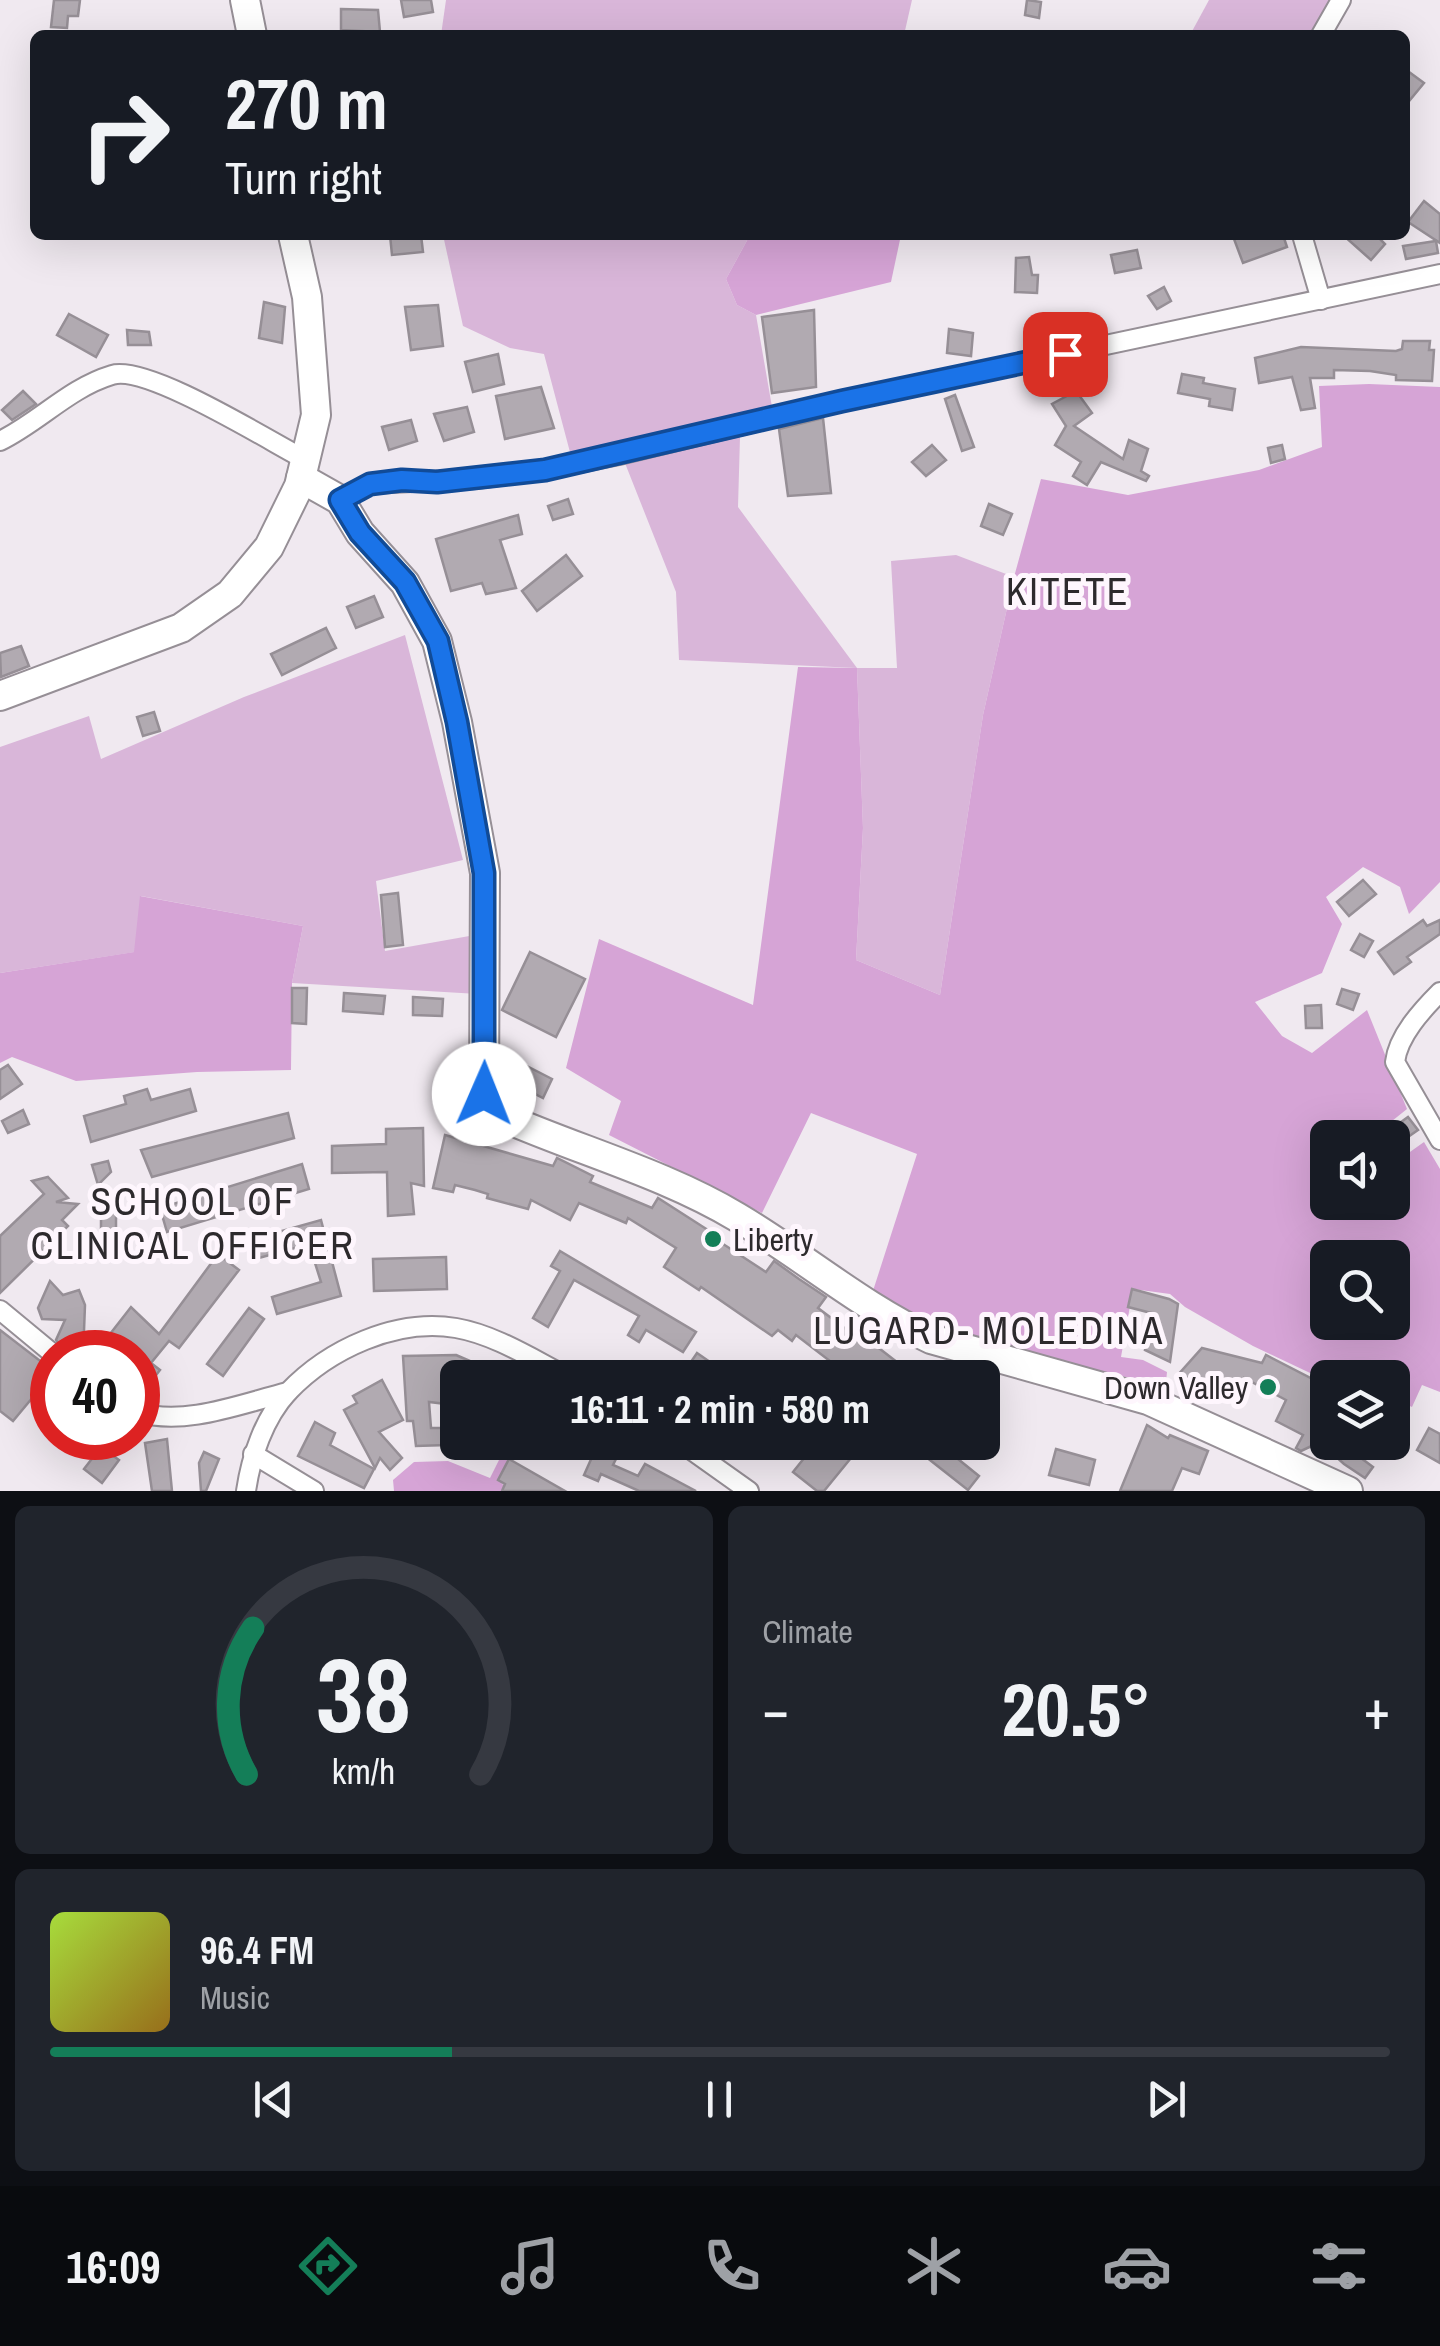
<!DOCTYPE html>
<meta charset="utf-8">
<style>
:root{--surface:#171b24;--page:#20242c;--text:#f1f3f6;--muted:#9ea1a6;--line:#363941;--accent:#147e58}
body{margin:0;font-family:"Archivo Narrow",sans-serif;background:var(--page);color:var(--text);height:100vh;display:flex;flex-direction:column;font-size:38px;white-space:nowrap}
*{box-sizing:border-box;margin:0}
p{font-size:32px;color:var(--muted)}
.icon{flex:none;width:55px;height:55px;fill:none;stroke:currentColor;stroke-width:2;stroke-linecap:round;stroke-linejoin:round}
.map{position:relative;height:1491px;overflow:hidden}
.side{display:flex;flex-direction:column;gap:15px;padding:15px;background:#0d0f14;flex:1}
.side>*{flex:none}
.top-card{position:absolute;left:30px;top:30px;width:1380px;height:210px;border-radius:15px;box-shadow:0 10px 40px #0002;background:#171b24;color:var(--text);overflow:hidden}
.tools{position:absolute;left:1310px;top:1120px;display:grid;gap:20px}
.tools a{display:grid;place-items:center;width:100px;height:100px;border-radius:15px;background:var(--surface);box-shadow:0 10px 40px #0002;font-size:50px}
.speed{position:absolute;left:30px;top:1330px;display:flex;gap:20px;font-size:50px;font-weight:700;text-align:center}
.speed>*{display:grid;place-content:center;width:130px;height:130px;border-radius:50%;background:var(--surface);box-shadow:0 10px 40px #0002;line-height:1}
.speed .limit{border:15px solid #d22;background:#fff;color:#111}
.pin{position:absolute;display:grid;place-items:center;width:85px;height:85px;color:#fff;margin:-42px;border-radius:20px;box-shadow:0 5px 15px #0006}
.me{position:absolute;width:110px;margin:-55px;rotate:1deg;stroke-linejoin:round;filter:drop-shadow(0 0 8px #0008)}
.turn{display:flex;align-items:center;gap:35px;height:210px;padding:0 30px;font-size:45px}
.turn .icon{width:130px;height:130px;stroke-width:2.5}
.turn b{display:block;font-size:70px;line-height:85px}
.big{font-size:75px;font-weight:800;line-height:1.1}
.side .card{flex:1;display:flex;flex-direction:column;justify-content:center;gap:15px;min-width:0;padding:0 35px;border-radius:15px;background:var(--page)}
.side .dial{align-items:center;gap:0}
.dial svg{height:260px;overflow:visible;fill:none;stroke:var(--line);stroke-width:7;stroke-linecap:round;text-anchor:middle}
.dial text{fill:var(--text);stroke:none}
.song{display:flex;align-items:center;gap:30px}
.cover{width:120px;height:120px;border-radius:15px;background:linear-gradient(135deg,hsl(80 70% 55%),hsl(40 70% 35%))}
.played{height:10px;border-radius:5px;background:linear-gradient(90deg,var(--accent) 30%,var(--line) 30%)}
.keys{display:flex;justify-content:space-around;direction:ltr}
.heat{display:flex;justify-content:space-between;align-items:center;font-size:55px;direction:ltr}
.side .tiles{flex:1;display:grid;gap:15px;grid-template-columns:1fr 1fr}
.card:last-child{grid-column:span 2}
.trip{position:absolute;left:440px;top:1360px;width:560px;height:100px;border-radius:15px;background:var(--surface);box-shadow:0 10px 40px #0002;font-weight:800;line-height:100px;text-align:center}
.menu{display:flex;height:160px;justify-content:space-around;align-items:center;background:#090b0e;color:var(--muted)}
.menu .icon{width:70px;height:70px}
.menu .selected{color:var(--accent)}
.menu b{font-size:45px;color:var(--text)}
.map>svg:first-child{display:block}
.green{fill:#d9b6d9}
.forest{fill:#d6a4d6;fill-rule:evenodd}
.building{fill:#b1aab1;stroke:#968f96;stroke-width:2.5}
.lines{fill:none;stroke-linecap:round;stroke-linejoin:round}
.street-casing{stroke:#968f96;stroke-width:22}
.secondary-casing{stroke:#968f96;stroke-width:32}
.street{stroke:#fff;stroke-width:18}
.secondary{stroke:#fff;stroke-width:28}
.route-casing{stroke:#114b97;stroke-width:25}
.route{stroke:#1a73e8;stroke-width:18}
.poi-dot{fill:#147e58;stroke:#fef6fd;stroke-width:4}
.labels{text-anchor:middle;dominant-baseline:central;stroke-width:10;stroke-linejoin:round;paint-order:stroke}
.poi-label{font-size:32px;fill:#2d2a2d;stroke:#fef6fd;text-anchor:start}
.quarter-label{font-size:38px;letter-spacing:2.5px;fill:#2d2a2d;stroke:#fef6fd}
</style>
<div class="map">
<svg width="1440" height="1491" viewBox="0 0 1440 1491">
<rect width="100%" height="100%" fill="#f0e9f0"/>
<g class="green">
<polygon points="446,0 912,0 904,35 441,35"/>
<polygon points="1209,0 1348,0 1328,35 1190,35"/>
<polygon points="443,235 750,235 726,279 737,305 756,315 772,407 665,430 624,451 672,451 740,437 738,507 857,668 897,668 891,561 956,555 1014,577 983,715 940,995 856,960 863,828 857,668 679,660 676,592 621,453 571,456 544,354 510,348 463,326"/>
<polygon points="405,635 463,860 376,881 385,951 475,935 478,994 292,983 303,926 141,896 135,952 0,973 0,747 89,716 101,759 244,697"/>
</g>
<g class="forest">
<polygon points="750,235 901,235 891,282 756,315 737,305 726,279"/>
<path d="M1369,384L1440,387V882L1409,914L1400,887L1363,867L1326,897L1342,924L1322,973L1255,1002L1282,1036L1312,1053L1367,1010L1407,1109L1372,1137L1328,1138V1202H1392L1393,1164L1424,1142L1440,1169V1392L1422,1385L1412,1407L1393,1398L1392,1378H1328L1327,1381L1253,1346L1185,1307L1170,1294L1133,1289L1121,1357L1143,1360L1167,1372L1165,1392L1144,1381L963,1342L871,1297L917,1154L811,1113L762,1213L609,1135L621,1101L566,1068L599,939L753,1005L798,667L857,668L863,828L856,960L940,995L983,715L1014,577L1041,479L1128,495L1259,470L1322,447L1319,386ZM1328,1258H1392V1322H1328Z"/>
<polygon points="140,896 303,926 292,983 291,1070 197,1072 76,1081 12,1057 0,1063 0,973 134,952"/>
<polygon points="501,1456 509,1459 498,1479 504,1486 502,1491 394,1491 393,1480 414,1462 448,1461 490,1478"/>
</g>
<g class="building">
<polygon points="54,0 80,0 78,16 68,16 67,28 51,27"/>
<polygon points="401,0 431,0 433,12 404,17"/>
<polygon points="1027,0 1041,2 1039,18 1025,15"/>
<polygon points="341,9 378,10 380,32 341,30"/>
<polygon points="1405,69 1424,83 1405,106"/>
<polygon points="1424,201 1440,214 1440,243 1408,222"/>
<polygon points="390,235 421,235 423,252 392,255"/>
<polygon points="1244,235 1283,235 1287,247 1243,263 1234,239"/>
<polygon points="1343,235 1376,235 1385,244 1371,260"/>
<polygon points="1436,241 1438,253 1406,259 1403,246"/>
<polygon points="1137,250 1141,268 1115,273 1111,255"/>
<polygon points="1029,257 1032,275 1038,275 1037,293 1015,292 1016,258"/>
<polygon points="1164,287 1171,301 1157,309 1148,296"/>
<polygon points="264,302 285,307 282,343 259,338"/>
<polygon points="438,305 443,346 411,350 405,307"/>
<polygon points="814,310 816,387 772,393 762,317"/>
<polygon points="69,314 108,335 96,357 57,335"/>
<polygon points="949,329 973,333 971,356 947,353"/>
<polygon points="127,330 149,332 151,345 128,345"/>
<polygon points="1403,341 1430,341 1429,350 1434,350 1432,381 1396,380 1396,375 1370,371 1334,370 1334,378 1310,378 1315,408 1301,410 1292,377 1259,383 1255,358 1301,347 1396,351 1402,349"/>
<polygon points="498,354 504,384 473,392 465,362"/>
<polygon points="1182,374 1204,378 1203,383 1235,389 1232,410 1209,406 1210,399 1178,393"/>
<polygon points="541,387 554,428 505,439 496,396"/>
<polygon points="23,391 36,404 12,420 2,410"/>
<polygon points="1076,391 1092,413 1074,426 1123,459 1129,440 1148,449 1141,471 1149,476 1146,481 1101,462 1087,485 1073,476 1081,462 1055,445 1066,426 1052,404"/>
<polygon points="955,395 974,447 962,451 945,399"/>
<polygon points="467,407 474,432 444,441 434,414"/>
<polygon points="823,418 831,493 788,496 779,429"/>
<polygon points="411,420 417,441 389,450 382,427"/>
<polygon points="932,445 946,460 926,476 912,462"/>
<polygon points="1282,445 1285,459 1271,463 1268,448"/>
<polygon points="568,499 573,514 553,520 548,506"/>
<polygon points="989,504 1012,514 1003,535 981,526"/>
<polygon points="518,515 522,534 500,540 516,588 486,594 482,583 451,591 436,539"/>
<polygon points="566,555 582,576 537,611 522,591"/>
<polygon points="374,596 383,617 356,628 347,607"/>
<polygon points="326,628 336,648 282,675 271,654"/>
<polygon points="21,646 29,666 1,677 0,653"/>
<polygon points="154,712 160,731 143,736 137,717"/>
<polygon points="1363,880 1376,894 1349,916 1337,902"/>
<polygon points="398,893 403,945 385,947 381,895"/>
<polygon points="1423,920 1427,926 1440,920 1440,934 1407,957 1411,962 1394,974 1378,952"/>
<polygon points="1360,934 1373,941 1364,957 1351,950"/>
<polygon points="530,952 585,979 556,1037 502,1010"/>
<polygon points="292,988 307,988 306,1024 292,1023"/>
<polygon points="1342,989 1359,994 1353,1010 1337,1004"/>
<polygon points="344,993 385,996 383,1014 343,1011"/>
<polygon points="413,997 443,999 442,1016 413,1015"/>
<polygon points="1321,1005 1322,1028 1306,1028 1305,1006"/>
<polygon points="519,1062 552,1079 543,1098 510,1081"/>
<polygon points="8,1065 22,1084 0,1099 0,1070"/>
<polygon points="147,1089 151,1100 190,1089 196,1111 91,1142 84,1116 126,1104 124,1096"/>
<polygon points="23,1110 29,1124 8,1133 2,1121"/>
<polygon points="288,1113 294,1138 152,1177 141,1150"/>
<polygon points="1408,1117 1418,1130 1392,1148 1392,1138 1379,1138"/>
<polygon points="423,1128 424,1186 411,1183 414,1214 388,1216 387,1172 332,1173 332,1146 386,1144 386,1129"/>
<polygon points="445,1135 553,1166 557,1158 593,1176 590,1182 652,1208 658,1198 722,1239 720,1242 766,1272 774,1261 799,1279 826,1297 818,1308 859,1339 862,1335 902,1366 893,1378 832,1378 839,1368 796,1335 792,1341 778,1330 772,1336 701,1287 699,1290 664,1267 676,1248 628,1218 626,1223 579,1203 570,1220 531,1200 528,1209 487,1198 488,1194 475,1190 455,1185 453,1192 433,1188"/>
<polygon points="108,1161 111,1172 98,1185 92,1165"/>
<polygon points="302,1164 309,1189 167,1232 160,1208"/>
<polygon points="48,1177 68,1198 56,1202 78,1204 62,1220 68,1226 0,1293 0,1236 44,1194 32,1181"/>
<polygon points="101,1206 116,1207 116,1230 101,1228"/>
<polygon points="321,1220 341,1296 277,1314 272,1297 321,1282 309,1244 259,1258 253,1239"/>
<polygon points="107,1237 126,1241 124,1256 105,1252"/>
<polygon points="560,1251 696,1332 683,1352 646,1330 639,1342 628,1335 639,1316 574,1280 548,1327 533,1318 560,1271 551,1266"/>
<polygon points="218,1254 239,1270 179,1348 169,1341 151,1363 160,1370 138,1398 138,1352 96,1352 131,1307 159,1334"/>
<polygon points="446,1257 447,1289 374,1291 373,1259"/>
<polygon points="50,1281 63,1295 79,1290 85,1305 84,1331 75,1352 64,1352 56,1340 65,1320 42,1319 38,1308"/>
<polygon points="1132,1289 1169,1299 1178,1304 1170,1362 1145,1350 1155,1314 1128,1307"/>
<polygon points="249,1308 264,1319 223,1376 207,1364"/>
<polygon points="0,1330 52,1370 52,1402 38,1391 13,1421 0,1411"/>
<polygon points="1202,1348 1262,1363 1266,1355 1328,1387 1328,1442 1370,1442 1357,1455 1373,1467 1365,1478 1344,1464 1320,1442 1301,1451 1296,1448 1303,1435 1276,1421 1286,1400 1244,1378 1242,1387 1177,1376"/>
<polygon points="697,1353 733,1378 680,1378"/>
<polygon points="456,1355 509,1378 457,1378 455,1405 429,1402 431,1428 445,1428 447,1445 416,1446 413,1421 407,1421 403,1356"/>
<polygon points="382,1380 403,1420 379,1432 402,1458 390,1470 380,1458 375,1468 344,1410 357,1403 353,1396"/>
<polygon points="315,1422 335,1433 330,1445 374,1469 364,1488 298,1456"/>
<polygon points="1147,1425 1168,1438 1170,1435 1208,1451 1199,1474 1182,1468 1172,1491 1120,1491"/>
<polygon points="1429,1428 1440,1434 1440,1463 1417,1450"/>
<polygon points="167,1439 172,1491 152,1491 145,1443"/>
<polygon points="817,1442 832,1442 851,1458 824,1491 817,1491 793,1472"/>
<polygon points="929,1442 937,1442 979,1476 968,1490 921,1453"/>
<polygon points="597,1446 618,1455 613,1465 638,1476 645,1464 696,1491 639,1491 601,1474 598,1481 584,1475"/>
<polygon points="101,1447 119,1460 102,1483 84,1469"/>
<polygon points="1056,1449 1095,1460 1089,1485 1049,1475"/>
<polygon points="204,1452 219,1459 206,1491 201,1491 199,1463"/>
<polygon points="509,1459 565,1491 502,1491 505,1484 498,1480"/>
</g>
<g class="lines">
<defs>
<g id="street">
<polyline points="1321,35 1341,0"/>
<polyline points="1302,235 1321,300"/>
<path d="M0,441C39,422 69,388 112,375C147,364 269,441 306,460"/>
<polyline points="340,500 370,484 476,479 545,470 619,455 842,401 1440,274"/>
<path d="M1440,992C1422,1010 1398,1036 1395,1062L1440,1140"/>
<polyline points="0,1310 52,1353"/>
<path d="M138,1412C184,1427 243,1403 288,1392"/>
<polyline points="680,1442 749,1491"/>
<polyline points="253,1454 314,1491"/>
<path d="M246,1491C251,1457 264,1418 288,1392C329,1349 396,1318 456,1328C496,1335 534,1360 570,1378"/>
</g>
<g id="secondary">
<polyline points="245,0 252,35"/>
<path d="M301,478L340,500L360,533L405,583L437,641L457,722L485,873L484,1094L490,1108L505,1118C581,1151 665,1174 737,1217C803,1256 862,1307 931,1339L1148,1400L1348,1491"/>
<polyline points="0,696 181,628 230,594 269,547 299,486 316,415 307,297 293,235"/>
</g>
</defs>
<use href="#street" class="street-casing"/>
<use href="#secondary" class="secondary-casing"/>
<use href="#street" class="street"/>
<use href="#secondary" class="secondary"/>
</g>
<g class="lines">
<defs>
<polyline id="route" points="484,1094 484,873 457,722 438,641 405,582 360,533 340,500 370,484 402,480 437,482 545,470 842,401 1065,354"/>
</defs>
<use href="#route" class="route-casing"/>
<use href="#route" class="route"/>
</g>
<g class="poi-dot">
<circle cx="713" cy="1239" r="10"/>
<circle cx="1268" cy="1387" r="10"/>
</g>
<g class="labels">
<g class="poi-label">
<text x="733" y="1239">Liberty</text>
<text x="1248" y="1387" text-anchor="end">Down Valley</text>
</g>
<g class="quarter-label">
<text x="1068" y="591">KITETE</text>
<text x="193" y="1201">SCHOOL OF<tspan x="193" dy="44">CLINICAL OFFICER</tspan></text>
<text x="989" y="1330">LUGARD- MOLEDINA</text>
</g>
</g>
</svg>
<div class="tools">
<a><svg class="icon" aria-label="sound" viewBox="0 0 24 24"><path d="M4 9h4l5-4v14l-5-4H4zM17 9q2 3 0 6"/></svg></a>
<a><svg class="icon" aria-label="search" viewBox="0 0 24 24"><circle cx="10" cy="10" r="6"/><path d="M15 15l6 6"/></svg></a>
<a><svg class="icon" aria-label="layers" viewBox="0 0 24 24"><path d="M12 4l9 5-9 5-9-5zM3 14l9 5 9-5"/></svg></a>
</div>
<div class="speed"><div class="limit">40</div></div>
<div class="pin" style="left:1065px;top:354px;background:#d93025"><svg class="icon" aria-label="arrive" viewBox="0 0 24 24"><path d="M6 21V4h12l-3 4 3 4H6"/></svg></div>
<svg class="me" style="left:484px;top:1094px" viewBox="-20 -20 40 40"><circle r="19" fill="#fff"/><path d="M0-13L10 11 0 6-10 11z" fill="#1a73e8"/></svg>
<div class="trip">16:11 · 2 min · 580 m</div>
<div class="top-card">
<div class="turn"><svg class="icon" aria-label="right" viewBox="0 0 24 24"><path d="M7 20v-9h11M14 6l5 5-5 5"/></svg><div><b>270 m</b>Turn right</div></div>
</div>
</div>
<section class="side">
<div class="tiles">
<div class="card dial"><svg viewBox="0 0 100 80">
<path d="M14 69A42 42 0 1 1 86 69"/>
<path d="M14 69A42 42 0 0 1 16 24" stroke="#147e58"/>
<text x="50" y="56" font-size="32" font-weight="700">38</text>
<text x="50" y="72" font-size="11">km/h</text>
</svg></div>
<div class="card"><p>Climate</p>
<div class="heat"><a>−</a><b class="big">20.5°</b><a>+</a></div>
</div>
<div class="card">
<div class="song"><i class="cover"></i><div><b>96.4 FM</b><p>Music</p></div></div>
<div class="played"></div>
<div class="keys"><svg class="icon" aria-label="previous" viewBox="0 0 24 24"><path d="M18 5L8 12l10 7zM5 5v14"/></svg><svg class="icon" aria-label="pause" viewBox="0 0 24 24"><path d="M8 5v14M16 5v14"/></svg><svg class="icon" aria-label="next" viewBox="0 0 24 24"><path d="M6 5l10 7-10 7zM19 5v14"/></svg></div>
</div>
</div>
</section>
<nav class="menu">
<b>16:09</b>
<svg class="icon selected" aria-label="directions" viewBox="0 0 24 24"><path d="M12 3l9 9-9 9-9-9zM9 14v-3h6M13 9l2 2-2 2"/></svg>
<svg class="icon" aria-label="music" viewBox="0 0 24 24"><path d="M9 18V5l10-2v13"/><circle cx="6" cy="18" r="3"/><circle cx="16" cy="16" r="3"/></svg>
<svg class="icon" aria-label="phone" viewBox="0 0 24 24"><path d="M5 4h4l2 5-3 2q2 4 5 5l2-3 5 2v4C11 20 4 13 5 4z"/></svg>
<svg class="icon" aria-label="climate" viewBox="0 0 24 24"><path d="M12 3v18M4 7l16 10M4 17L20 7"/></svg>
<svg class="icon" aria-label="car" viewBox="0 0 24 24"><path d="M5 17H2v-5l4-1 3-4h7l3 4 3 1v5h-3M9 17h6M6 11h13"/><circle cx="7" cy="17" r="2"/><circle cx="17" cy="17" r="2"/></svg>
<svg class="icon" aria-label="filters" viewBox="0 0 24 24"><path d="M4 7h16M4 17h16"/><circle cx="9" cy="7" r="2"/><circle cx="15" cy="17" r="2"/></svg>
</nav>
